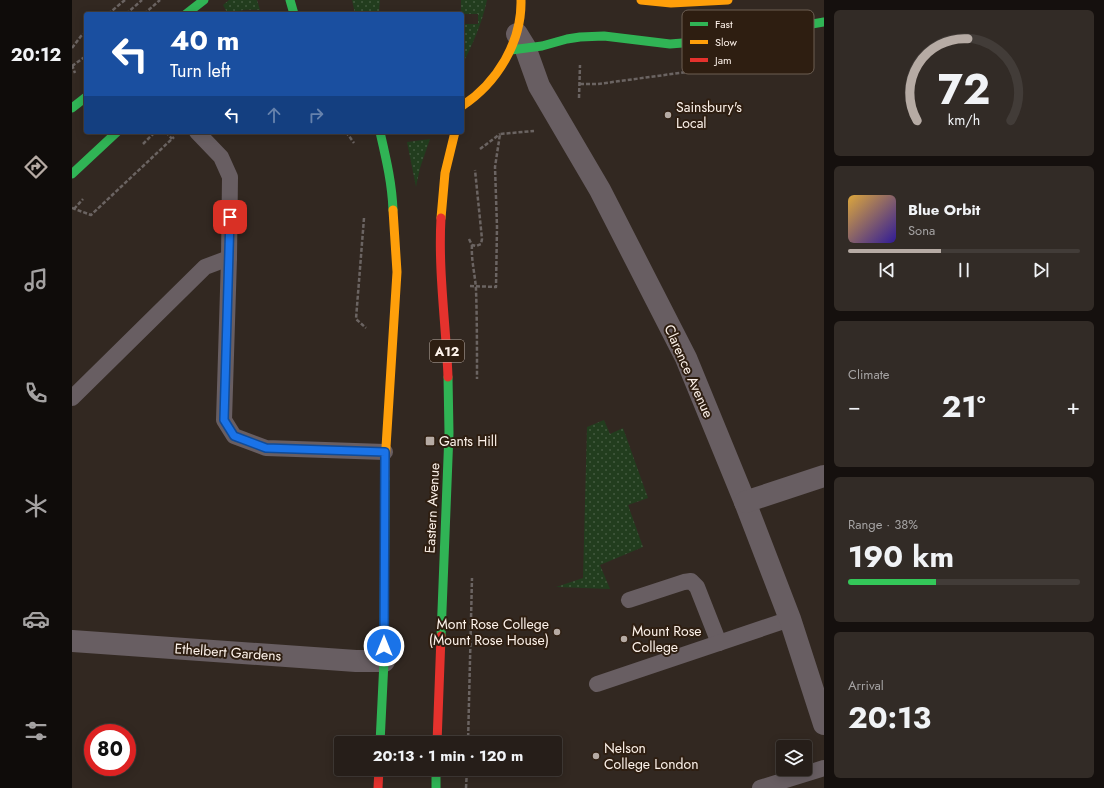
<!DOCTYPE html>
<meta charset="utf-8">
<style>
:root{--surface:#261e19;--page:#322b26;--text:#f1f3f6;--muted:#a4a2a2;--line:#423c38;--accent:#b6aba4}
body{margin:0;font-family:Jost,sans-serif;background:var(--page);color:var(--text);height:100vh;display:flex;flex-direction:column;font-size:15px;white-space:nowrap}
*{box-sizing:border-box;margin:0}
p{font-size:13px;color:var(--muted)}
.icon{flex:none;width:22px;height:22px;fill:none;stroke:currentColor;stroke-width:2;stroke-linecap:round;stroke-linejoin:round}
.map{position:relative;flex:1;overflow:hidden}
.side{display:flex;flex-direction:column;gap:10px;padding:10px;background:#15100e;width:280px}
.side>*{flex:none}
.hud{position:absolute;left:12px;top:12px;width:380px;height:122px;border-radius:4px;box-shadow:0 2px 10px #0003,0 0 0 1px var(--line);background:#1a4fa0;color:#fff;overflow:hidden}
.buttons{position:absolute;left:704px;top:740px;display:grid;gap:8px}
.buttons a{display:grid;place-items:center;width:36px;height:36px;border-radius:4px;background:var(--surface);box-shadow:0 2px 10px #0003,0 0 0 1px var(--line);font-size:20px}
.speed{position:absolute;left:12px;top:724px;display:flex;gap:8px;font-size:20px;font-weight:700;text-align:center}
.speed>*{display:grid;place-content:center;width:52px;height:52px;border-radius:50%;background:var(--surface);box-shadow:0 2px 10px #0003,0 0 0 1px var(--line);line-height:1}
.speed .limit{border:6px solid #d22;background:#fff;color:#111}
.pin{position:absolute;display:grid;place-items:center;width:34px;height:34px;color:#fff;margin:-17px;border-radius:8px;box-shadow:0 2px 6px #0006}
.me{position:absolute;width:44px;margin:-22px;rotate:0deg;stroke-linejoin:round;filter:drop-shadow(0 0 3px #0008)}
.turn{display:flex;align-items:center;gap:14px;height:84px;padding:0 20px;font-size:18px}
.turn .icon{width:52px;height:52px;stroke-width:2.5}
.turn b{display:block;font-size:28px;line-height:34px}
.lanes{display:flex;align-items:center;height:38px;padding:0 20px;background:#0003;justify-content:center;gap:20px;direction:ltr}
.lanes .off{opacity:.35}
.big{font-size:30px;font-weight:700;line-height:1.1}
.side .widget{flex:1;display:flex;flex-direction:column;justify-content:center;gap:6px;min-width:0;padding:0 14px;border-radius:6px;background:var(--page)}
.side .dial{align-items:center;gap:0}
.dial svg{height:104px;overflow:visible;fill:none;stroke:var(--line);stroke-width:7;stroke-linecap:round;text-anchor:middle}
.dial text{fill:var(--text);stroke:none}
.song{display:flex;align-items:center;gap:12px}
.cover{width:48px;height:48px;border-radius:6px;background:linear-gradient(135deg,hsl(40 70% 55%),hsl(250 70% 35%))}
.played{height:4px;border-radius:2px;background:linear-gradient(90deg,var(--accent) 40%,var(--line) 40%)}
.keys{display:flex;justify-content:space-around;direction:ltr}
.heat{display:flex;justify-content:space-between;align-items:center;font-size:22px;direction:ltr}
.charge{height:6px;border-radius:3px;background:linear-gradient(90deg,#34c759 38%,var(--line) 0)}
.trip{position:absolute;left:262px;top:736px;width:228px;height:40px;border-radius:4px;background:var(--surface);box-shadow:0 2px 10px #0003,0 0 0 1px var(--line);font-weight:700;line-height:40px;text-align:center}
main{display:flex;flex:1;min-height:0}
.tabs{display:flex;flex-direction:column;width:72px;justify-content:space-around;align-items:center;background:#0f0c0a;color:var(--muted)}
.tabs .icon{width:28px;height:28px}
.tabs .current{color:var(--accent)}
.tabs b{font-size:18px;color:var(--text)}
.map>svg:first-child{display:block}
.grass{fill:url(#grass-dots)}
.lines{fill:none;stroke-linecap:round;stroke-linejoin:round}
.path{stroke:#6b6462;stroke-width:2.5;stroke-dasharray:4 2;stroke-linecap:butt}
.lane{stroke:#685e62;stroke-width:16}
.street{stroke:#685e62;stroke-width:22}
.fast{stroke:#30b455;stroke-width:9}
.slow{stroke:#ff9f0a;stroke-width:9}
.jam{stroke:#e5322d;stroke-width:9}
.route-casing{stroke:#114b97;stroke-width:10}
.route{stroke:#1a73e8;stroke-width:7}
.poi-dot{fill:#b6aba4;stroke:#2e1e11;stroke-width:1.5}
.labels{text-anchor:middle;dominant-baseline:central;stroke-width:4;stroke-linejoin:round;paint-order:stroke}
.shield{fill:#2e1e11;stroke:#bfb2a9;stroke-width:1}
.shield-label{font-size:13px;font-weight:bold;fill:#fdf2ea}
.poi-label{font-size:14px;fill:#fdf2ea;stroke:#2e1e11;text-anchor:start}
.street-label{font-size:14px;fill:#fdf2ea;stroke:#2e1e11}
.key{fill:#2e1e11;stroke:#6c5e52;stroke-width:1}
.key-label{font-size:11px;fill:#fdf2ea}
</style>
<main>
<nav class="tabs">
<b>20:12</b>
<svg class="icon current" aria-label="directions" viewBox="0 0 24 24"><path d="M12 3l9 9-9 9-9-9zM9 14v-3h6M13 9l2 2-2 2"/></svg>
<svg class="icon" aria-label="music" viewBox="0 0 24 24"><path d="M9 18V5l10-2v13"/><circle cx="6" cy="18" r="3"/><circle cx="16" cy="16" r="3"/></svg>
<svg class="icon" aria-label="phone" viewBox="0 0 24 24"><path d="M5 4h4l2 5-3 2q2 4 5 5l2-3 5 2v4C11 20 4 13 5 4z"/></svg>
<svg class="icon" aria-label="climate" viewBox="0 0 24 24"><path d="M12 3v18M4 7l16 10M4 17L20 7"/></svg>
<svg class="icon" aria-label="car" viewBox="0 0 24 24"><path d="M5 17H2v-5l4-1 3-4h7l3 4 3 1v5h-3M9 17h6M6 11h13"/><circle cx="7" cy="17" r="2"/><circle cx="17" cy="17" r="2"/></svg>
<svg class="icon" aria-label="filters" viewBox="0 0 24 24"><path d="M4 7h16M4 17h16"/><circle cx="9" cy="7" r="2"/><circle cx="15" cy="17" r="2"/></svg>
</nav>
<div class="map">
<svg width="752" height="788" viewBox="0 0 752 788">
<defs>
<pattern id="grass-dots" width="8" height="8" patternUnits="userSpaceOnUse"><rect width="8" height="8" fill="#223d1e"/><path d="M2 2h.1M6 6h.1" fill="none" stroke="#435a3f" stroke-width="1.8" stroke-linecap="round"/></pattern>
</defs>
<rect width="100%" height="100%" fill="#322821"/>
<g class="grass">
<path d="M157,0H185L188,10C181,10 173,9 166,11C162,12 160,14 156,14L151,5Z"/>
<polygon points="280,0 308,0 307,12 290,11 289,14 283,14"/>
<path d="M389,0H415C410,23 401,44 390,65V24H406V14H389Z"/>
<polygon points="358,139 348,168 344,187 335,142"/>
<polygon points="532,420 538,434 551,428 576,498 556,505 571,547 528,565 538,589 484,587 511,578 515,427"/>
</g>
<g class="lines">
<g class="path">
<polyline points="36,14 53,0"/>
<polyline points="54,14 70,0"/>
<polyline points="72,14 88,0"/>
<polyline points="0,48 9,36 14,32"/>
<polyline points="0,65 3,73"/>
<polyline points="0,66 14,56"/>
<polyline points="508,84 526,84 622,71"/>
<polyline points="507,98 508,65"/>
<polyline points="94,132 100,139"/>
<polyline points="274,132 282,143"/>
<polyline points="71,144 82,133"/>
<polyline points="408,149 428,134"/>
<polyline points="0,208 19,215 102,137"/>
<polyline points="2,209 11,199"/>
<polyline points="292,218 284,319 294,328"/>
<polyline points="397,239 400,245 404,246 409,244 410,239 403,170"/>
<path d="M400,245C399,260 403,274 404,289C405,319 405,349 405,379"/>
<polyline points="398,286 424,287 425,227 423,167 428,134 462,131"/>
<polyline points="396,743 400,578"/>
<polyline points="394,788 395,769"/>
</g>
<g class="lane">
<polyline points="125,132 149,157 158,177 157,258 152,420 162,436 194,448 313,452"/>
<polyline points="0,398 133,267 157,258"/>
<polyline points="557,600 612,582 619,581 625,587 647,643"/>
<polyline points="525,684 718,619"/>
<polyline points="688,788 752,768"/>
</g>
<g class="street">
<polyline points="445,34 453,47 467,86 528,190 614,358 673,502 718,619 752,724"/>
<polyline points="673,502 752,476"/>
<polyline points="0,641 284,661 312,661"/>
</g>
<g class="fast">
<polyline points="218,0 222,14"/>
<polyline points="114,14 132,0"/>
<polyline points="439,50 470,46 495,39 508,37 532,36 598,44 648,40 752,22"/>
<polyline points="0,108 14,97"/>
<path d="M308,132C314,158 320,183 321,210"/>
<polyline points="0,174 45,132"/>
<polyline points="369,636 377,433 376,377"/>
<polyline points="308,743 312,661 313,479"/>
<polyline points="364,769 364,788"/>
</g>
<g class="slow">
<polyline points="569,0 599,3 656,0"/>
<path d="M390,106C425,83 450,42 449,0"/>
<polyline points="369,218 373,173 383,132"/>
<polyline points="313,479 313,463 325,272 321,210"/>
</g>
<g class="jam">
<path d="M369,218C366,271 374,324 376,377"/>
<polyline points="365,743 369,636"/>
<polyline points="306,788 307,769"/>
</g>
</g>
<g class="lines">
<defs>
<polyline id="route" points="158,217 152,420 162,436 194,448 313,452 312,646"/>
</defs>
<use href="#route" class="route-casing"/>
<use href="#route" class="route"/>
</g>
<g class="poi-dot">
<circle cx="596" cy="115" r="4"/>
<rect x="353" y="436" width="10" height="10" rx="2"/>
<circle cx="485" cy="632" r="4"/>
<circle cx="552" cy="639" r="4"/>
<circle cx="524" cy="756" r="4"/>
</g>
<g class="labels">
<rect class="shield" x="358" y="340" width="34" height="22" rx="3"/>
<g class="shield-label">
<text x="375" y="351">A12</text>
</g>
<g class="poi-label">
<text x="604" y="107">Sainsbury's<tspan x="604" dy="16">Local</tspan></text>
<text x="367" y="441">Gants Hill</text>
<text x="477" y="624" text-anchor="end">Mont Rose College<tspan x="477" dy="16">(Mount Rose House)</tspan></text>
<text x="560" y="631">Mount Rose<tspan x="560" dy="16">College</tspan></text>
<text x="532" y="748">Nelson<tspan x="532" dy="16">College London</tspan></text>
</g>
<g class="street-label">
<text transform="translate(617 371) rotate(66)">Clarence Avenue</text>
<text transform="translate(360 508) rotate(-87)">Eastern Avenue</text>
<text transform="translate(156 652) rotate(4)">Ethelbert Gardens</text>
</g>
</g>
<rect x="610" y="10" width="132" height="64" rx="6" class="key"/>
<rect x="618" y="22" width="18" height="4" fill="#30b455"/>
<rect x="618" y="40" width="18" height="4" fill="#ff9f0a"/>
<rect x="618" y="58" width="18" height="4" fill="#e5322d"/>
<g class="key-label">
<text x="643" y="28">Fast</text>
<text x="643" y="46">Slow</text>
<text x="643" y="64">Jam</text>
</g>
</svg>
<div class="buttons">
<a><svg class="icon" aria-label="layers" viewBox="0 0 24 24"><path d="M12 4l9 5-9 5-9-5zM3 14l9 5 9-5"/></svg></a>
</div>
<div class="speed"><div class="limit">80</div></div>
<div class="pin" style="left:158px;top:217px;background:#d93025"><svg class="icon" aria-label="arrive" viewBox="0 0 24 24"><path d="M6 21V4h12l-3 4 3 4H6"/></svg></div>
<svg class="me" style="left:312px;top:646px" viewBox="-20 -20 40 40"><circle r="17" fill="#1a73e8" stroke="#fff" stroke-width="3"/><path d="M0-11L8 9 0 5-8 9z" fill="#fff"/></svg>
<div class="trip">20:13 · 1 min · 120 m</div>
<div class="hud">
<div class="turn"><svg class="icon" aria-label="left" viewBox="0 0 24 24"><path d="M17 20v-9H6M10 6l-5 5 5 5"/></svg><div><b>40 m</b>Turn left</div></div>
<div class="lanes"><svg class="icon" aria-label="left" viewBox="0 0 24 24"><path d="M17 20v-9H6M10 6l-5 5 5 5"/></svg><svg class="icon off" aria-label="ahead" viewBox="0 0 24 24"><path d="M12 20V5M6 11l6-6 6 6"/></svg><svg class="icon off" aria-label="right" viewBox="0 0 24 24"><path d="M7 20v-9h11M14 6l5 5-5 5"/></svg></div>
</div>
</div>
<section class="side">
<div class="widget dial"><svg viewBox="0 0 100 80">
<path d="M14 69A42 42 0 1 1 86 69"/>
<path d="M14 69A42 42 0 0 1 53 6" stroke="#b6aba4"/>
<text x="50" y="56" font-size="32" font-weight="700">72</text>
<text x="50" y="72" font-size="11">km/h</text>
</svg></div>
<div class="widget">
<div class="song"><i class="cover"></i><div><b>Blue Orbit</b><p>Sona</p></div></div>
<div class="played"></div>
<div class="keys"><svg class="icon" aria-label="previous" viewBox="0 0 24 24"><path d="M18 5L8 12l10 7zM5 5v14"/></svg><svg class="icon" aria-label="pause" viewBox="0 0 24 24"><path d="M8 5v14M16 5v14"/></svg><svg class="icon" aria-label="next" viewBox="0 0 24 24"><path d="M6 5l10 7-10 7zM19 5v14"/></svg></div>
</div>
<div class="widget"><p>Climate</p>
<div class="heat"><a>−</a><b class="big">21°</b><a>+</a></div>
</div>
<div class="widget"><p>Range · 38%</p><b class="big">190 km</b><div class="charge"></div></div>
<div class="widget"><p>Arrival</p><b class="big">20:13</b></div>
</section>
</main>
